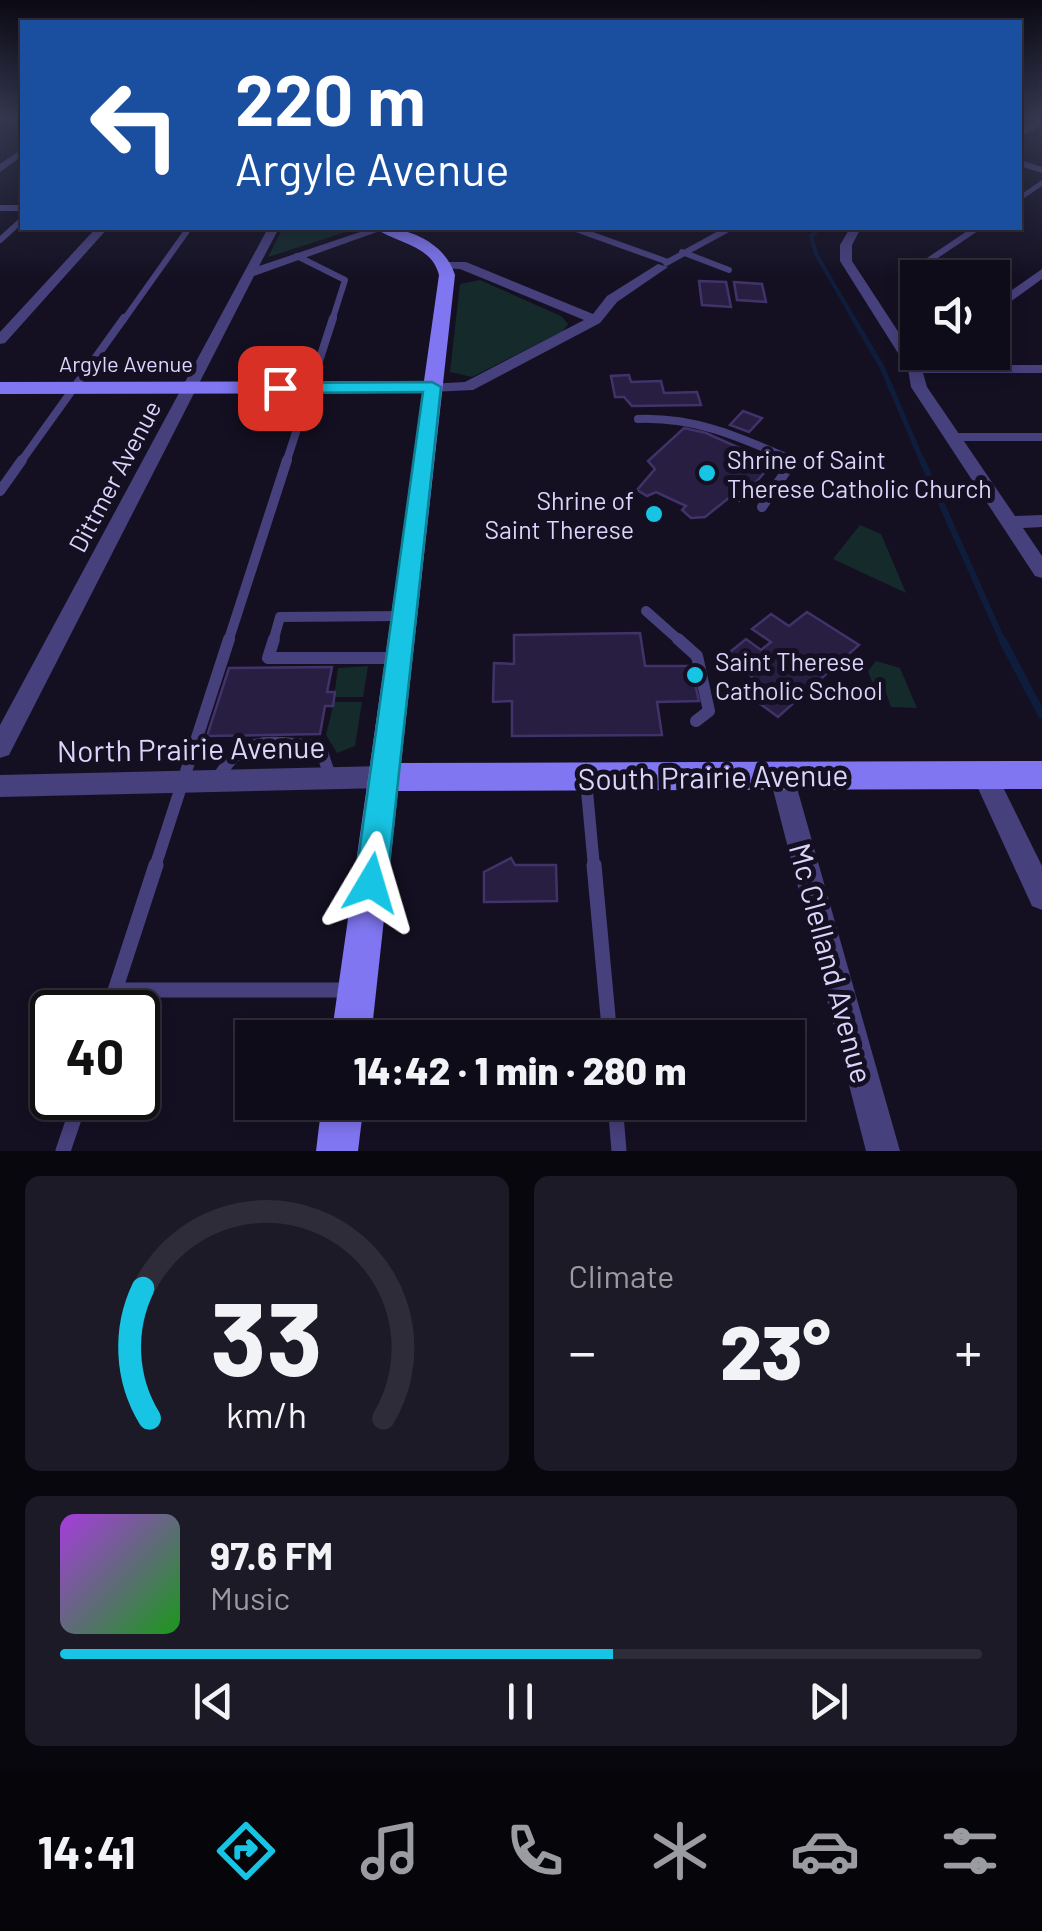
<!DOCTYPE html>
<meta charset="utf-8">
<style>
:root{--surface:#0f0c1a;--page:#1d1a27;--text:#f1f3f6;--muted:#9b9ba2;--line:#2f2c39;--accent:#17c4e4}
body{margin:0;font-family:Barlow,sans-serif;background:var(--page);color:var(--text);height:100vh;display:flex;flex-direction:column;font-size:38px;white-space:nowrap}
*{box-sizing:border-box;margin:0}
p{font-size:32px;color:var(--muted)}
.icon{flex:none;width:55px;height:55px;fill:none;stroke:currentColor;stroke-width:2;stroke-linecap:round;stroke-linejoin:round}
.map{position:relative;height:1151px;overflow:hidden}
.side{display:flex;flex-direction:column;gap:25px;padding:25px;background:#08070e;flex:1}
.side>*{flex:none}
.hud{position:absolute;left:20px;top:20px;width:1002px;height:210px;border-radius:0px;box-shadow:0 5px 15px #0003,0 0 0 2px var(--line);background:#1a4fa0;color:#fff;overflow:hidden}
.tools{position:absolute;left:900px;top:260px;display:grid;gap:20px}
.tools a{display:grid;place-items:center;width:110px;height:110px;border-radius:0px;background:var(--surface);box-shadow:0 5px 15px #0003,0 0 0 2px var(--line);font-size:50px}
.speed{position:absolute;left:30px;top:990px;display:flex;gap:20px;font-size:50px;font-weight:700;text-align:center}
.speed>*{display:grid;place-content:center;width:130px;height:130px;border-radius:50%;background:var(--surface);box-shadow:0 5px 15px #0003,0 0 0 2px var(--line);line-height:1}
.speed .limit{border:5px solid #111;border-radius:15px;background:#fff;color:#111}
.pin{position:absolute;display:grid;place-items:center;width:85px;height:85px;color:#fff;margin:-42px;border-radius:20px;box-shadow:0 5px 15px #0006}
.me{position:absolute;width:110px;margin:-55px;rotate:7deg;stroke-linejoin:round;filter:drop-shadow(0 0 8px #0008)}
.turn{display:flex;align-items:center;gap:35px;height:210px;padding:0 50px;font-size:45px}
.turn .icon{width:130px;height:130px;stroke-width:2.5}
.turn b{display:block;font-size:70px;line-height:85px}
.big{font-size:75px;font-weight:800;line-height:1.1}
.side .widget{flex:1;display:flex;flex-direction:column;justify-content:center;gap:15px;min-width:0;padding:0 35px;border-radius:15px;background:var(--page)}
.side .dial{align-items:center;gap:0}
.dial svg{height:260px;overflow:visible;fill:none;stroke:var(--line);stroke-width:7;stroke-linecap:round;text-anchor:middle}
.dial text{fill:var(--text);stroke:none}
.song{display:flex;align-items:center;gap:30px}
.cover{width:120px;height:120px;border-radius:15px;background:linear-gradient(135deg,hsl(280 70% 55%),hsl(120 70% 35%))}
.played{height:10px;border-radius:5px;background:linear-gradient(90deg,var(--accent) 60%,var(--line) 60%)}
.keys{display:flex;justify-content:space-around;direction:ltr}
.heat{display:flex;justify-content:space-between;align-items:center;font-size:55px;direction:ltr}
.side .tiles{flex:1;display:grid;gap:25px;grid-template-columns:1fr 1fr}
.widget:last-child{grid-column:span 2}
.trip{position:absolute;left:235px;top:1020px;width:570px;height:100px;border-radius:0px;background:var(--surface);box-shadow:0 5px 15px #0003,0 0 0 2px var(--line);font-weight:800;line-height:100px;text-align:center}
.dock{display:flex;height:160px;justify-content:space-around;align-items:center;background:#06050a;color:var(--muted)}
.dock .icon{width:70px;height:70px}
.dock .on{color:var(--accent)}
.dock b{font-size:45px;color:var(--text)}
.map>svg:first-child{display:block}
.green{fill:#142a2b}
.lines{fill:none;stroke-linecap:round;stroke-linejoin:round}
.stream-far3{stroke:#0f1d3c;stroke-width:4}
.stream-far2{stroke:#0f1d3c;stroke-width:5}
.stream-far1{stroke:#0f1d3c;stroke-width:6}
.stream{stroke:#0f1d3c;stroke-width:8}
.building{fill:#271e41;stroke:#41336a;stroke-width:2.5}
.lane-far5{stroke:#46407c;stroke-width:5}
.lane-far4{stroke:#46407c;stroke-width:6}
.lane-far3{stroke:#46407c;stroke-width:8}
.lane-far2{stroke:#46407c;stroke-width:10}
.lane-far1{stroke:#46407c;stroke-width:12}
.lane{stroke:#46407c;stroke-width:15}
.street{fill:#46407c;fill-rule:evenodd}
.secondary{fill:#8076f1;fill-rule:evenodd}
.route{fill:#17c4e4;stroke:#0f7f94;stroke-width:2.5}
.poi-dot{fill:#17c4e4;stroke:#141022;stroke-width:4}
.labels{text-anchor:middle;dominant-baseline:central;stroke-width:10;stroke-linejoin:round;paint-order:stroke}
.far-street-label{font-size:22px;fill:#dcd5fb;stroke:#141022}
.poi-label{font-size:25px;fill:#dcd5fb;stroke:#141022;text-anchor:start}
.street-label{font-size:25px;fill:#dcd5fb;stroke:#141022}
.near-street-label{font-size:30px;fill:#dcd5fb;stroke:#141022}
</style>
<div class="map">
<svg width="1042" height="1151" viewBox="0 0 1042 1151">
<rect width="100%" height="100%" fill="#141022"/>
<g class="green">
<polygon points="283,228 358,228 268,257"/>
<polygon points="480,280 561,316 568,324 563,331 472,377 450,372 460,284"/>
<polygon points="860,525 881,534 906,593 833,559"/>
<polygon points="876,661 900,668 917,708 891,707 884,687 872,682 868,671"/>
<polygon points="368,666 363,697 334,697 338,668"/>
<polygon points="334,702 362,702 355,746 337,753 326,735"/>
</g>
<g class="lines">
<polyline class="stream-far3" points="821,228 811,236 816,254 855,321"/>
<polyline class="stream-far2" points="853,318 882,367 923,463"/>
<polyline class="stream-far1" points="922,460 1003,642"/>
<polyline class="stream" points="1002,639 1042,715"/>
</g>
<g class="building">
<polygon points="699,281 726,282 731,307 702,305"/>
<polygon points="734,282 762,284 766,302 737,300"/>
<polygon points="629,375 631,382 661,381 664,393 697,392 701,405 632,406 624,397 615,397 611,376"/>
<polygon points="743,411 762,418 749,432 730,425"/>
<polygon points="684,428 706,433 773,463 739,501 730,497 705,517 691,518 682,510 686,506 656,492 647,496 637,490 655,469 648,461"/>
<polygon points="807,612 859,645 778,717 743,691 756,680 725,656 746,639 761,650 771,642 752,629 771,614 789,626"/>
<polygon points="640,633 645,666 691,666 699,701 657,702 662,735 512,736 512,701 493,702 494,663 514,664 514,635"/>
<polygon points="332,667 327,692 335,692 333,706 325,706 320,734 207,736 229,668"/>
<polygon points="511,858 515,865 556,865 557,901 484,902 484,872"/>
</g>
<g class="lines">
<polyline class="lane-far5" points="1020,198 1042,183"/>
<g class="lane-far4">
<polyline points="573,228 668,262"/>
<polyline points="0,240 22,220"/>
<polyline points="682,252 729,270"/>
<polyline points="297,256 345,280 332,321"/>
<polyline points="666,263 730,228"/>
<polyline points="919,267 977,228"/>
<polyline points="123,321 189,228"/>
</g>
<g class="lane-far3">
<path d="M638,419C694,417 737,436 788,458L789,463"/>
<polyline points="953,437 1042,437"/>
<polyline points="20,463 124,318"/>
<polyline points="286,463 333,318"/>
</g>
<g class="lane-far2">
<polyline points="0,491 22,460"/>
<polyline points="762,507 790,465 789,460"/>
<polyline points="646,611 681,642"/>
<polyline points="228,642 287,460"/>
<polyline points="273,642 280,617 403,616"/>
</g>
<g class="lane-far1">
<polyline points="274,639 268,658 395,658"/>
<polyline points="678,639 697,656 709,711 696,721"/>
<path d="M218,778C245,731 272,744 320,746L330,776"/>
<polyline points="586,780 594,867"/>
<polyline points="155,867 229,639"/>
</g>
<g class="lane">
<polyline points="594,865 610,1038"/>
<polyline points="116,990 350,990"/>
<polyline points="108,1012 156,865"/>
<polyline points="615,1102 619,1151"/>
<polyline points="63,1151 81,1098"/>
</g>
<g class="street">
<polygon points="1042,118 1042,125 1020,137 1020,130"/>
<polygon points="22,149 22,156 0,172 0,164"/>
<polygon points="1020,160 1042,167 1042,173 1020,166"/>
<rect x="0" y="205" width="22" height="6"/>
<polygon points="96,228 108,228 5,343 0,344 0,332"/>
<polygon points="268,228 279,228 259,266 372,228 388,228 254,276 9,755 0,758 0,725"/>
<polygon points="850,228 861,228 852,245 852,261 920,365 1042,365 1042,373 923,373 927,387 1015,516 1042,515 1042,527 1023,528 1042,556 1042,578 1035,576 911,387 908,369 840,261 840,245"/>
<polygon points="442,262 466,262 593,314 607,296 658,264 668,267 617,302 600,323 473,390 432,392 424,387 427,384 465,382 584,320 460,269 442,268"/>
<polygon points="1042,269 1042,279 992,315 992,304"/>
<polygon points="983,762 992,765 1042,866 1042,910 1032,906 971,773 974,765"/>
<polygon points="781,763 790,766 793,774 900,1151 866,1151 769,774 772,766"/>
<polygon points="384,766 393,769 397,777 393,785 384,788 0,797 0,775"/>
</g>
<g class="secondary">
<path d="M375,228C406,226 445,242 455,275L401,763L1042,761V789L398,791L371,1038H331L423,393L0,394V382L424,381L439,275C431,244 397,244 375,228Z"/>
<polygon points="322,1102 364,1102 358,1151 316,1151"/>
</g>
</g>
<linearGradient id="sky" x2="0" y2="1"><stop stop-color="#0b0913"/><stop offset="0.42" stop-color="#34374f"/><stop offset="1" stop-color="#34374f" stop-opacity="0"/></linearGradient>
<rect width="1042" height="279" fill="url(#sky)"/>
<polygon class="route" points="432,382 441,387 387,883 382,894 371,898 360,894 355,883 423,392 280,393 271,388 280,383"/>
<g class="poi-dot">
<circle cx="707" cy="473" r="10"/>
<circle cx="654" cy="514" r="10"/>
<circle cx="695" cy="675" r="10"/>
</g>
<g class="labels">
<g class="far-street-label">
<text x="126" y="363">Argyle Avenue</text>
</g>
<g class="poi-label">
<text x="727" y="459">Shrine of Saint<tspan x="727" dy="29">Therese Catholic Church</tspan></text>
<text x="634" y="500" text-anchor="end">Shrine of<tspan x="634" dy="29">Saint Therese</tspan></text>
<text x="715" y="661">Saint Therese<tspan x="715" dy="29">Catholic School</tspan></text>
</g>
<g class="street-label">
<text transform="translate(114 476) rotate(-62)">Dittmer Avenue</text>
</g>
<g class="near-street-label">
<text transform="translate(191 748) rotate(-1)">North Prairie Avenue</text>
<text transform="translate(713 776) rotate(-1)">South Prairie Avenue</text>
<text transform="translate(832 963) rotate(75)">Mc Clelland Avenue</text>
</g>
</g>
</svg>
<div class="tools">
<a><svg class="icon" aria-label="sound" viewBox="0 0 24 24"><path d="M4 9h4l5-4v14l-5-4H4zM17 9q2 3 0 6"/></svg></a>
</div>
<div class="speed"><div class="limit">40</div></div>
<div class="pin" style="left:280px;top:388px;background:#d93025"><svg class="icon" aria-label="arrive" viewBox="0 0 24 24"><path d="M6 21V4h12l-3 4 3 4H6"/></svg></div>
<svg class="me" style="left:371px;top:883px" viewBox="-20 -20 40 40"><path d="M0-17L14 15 0 8-14 15z" fill="#17c4e4" stroke="#fff" stroke-width="4"/></svg>
<div class="trip">14:42 · 1 min · 280 m</div>
<div class="hud">
<div class="turn"><svg class="icon" aria-label="left" viewBox="0 0 24 24"><path d="M17 20v-9H6M10 6l-5 5 5 5"/></svg><div><b>220 m</b>Argyle Avenue</div></div>
</div>
</div>
<section class="side">
<div class="tiles">
<div class="widget dial"><svg viewBox="0 0 100 80">
<path d="M14 69A42 42 0 1 1 86 69"/>
<path d="M14 69A42 42 0 0 1 12 29" stroke="#17c4e4"/>
<text x="50" y="56" font-size="32" font-weight="700">33</text>
<text x="50" y="72" font-size="11">km/h</text>
</svg></div>
<div class="widget"><p>Climate</p>
<div class="heat"><a>−</a><b class="big">23°</b><a>+</a></div>
</div>
<div class="widget">
<div class="song"><i class="cover"></i><div><b>97.6 FM</b><p>Music</p></div></div>
<div class="played"></div>
<div class="keys"><svg class="icon" aria-label="previous" viewBox="0 0 24 24"><path d="M18 5L8 12l10 7zM5 5v14"/></svg><svg class="icon" aria-label="pause" viewBox="0 0 24 24"><path d="M8 5v14M16 5v14"/></svg><svg class="icon" aria-label="next" viewBox="0 0 24 24"><path d="M6 5l10 7-10 7zM19 5v14"/></svg></div>
</div>
</div>
</section>
<nav class="dock">
<b>14:41</b>
<svg class="icon on" aria-label="directions" viewBox="0 0 24 24"><path d="M12 3l9 9-9 9-9-9zM9 14v-3h6M13 9l2 2-2 2"/></svg>
<svg class="icon" aria-label="music" viewBox="0 0 24 24"><path d="M9 18V5l10-2v13"/><circle cx="6" cy="18" r="3"/><circle cx="16" cy="16" r="3"/></svg>
<svg class="icon" aria-label="phone" viewBox="0 0 24 24"><path d="M5 4h4l2 5-3 2q2 4 5 5l2-3 5 2v4C11 20 4 13 5 4z"/></svg>
<svg class="icon" aria-label="climate" viewBox="0 0 24 24"><path d="M12 3v18M4 7l16 10M4 17L20 7"/></svg>
<svg class="icon" aria-label="car" viewBox="0 0 24 24"><path d="M5 17H2v-5l4-1 3-4h7l3 4 3 1v5h-3M9 17h6M6 11h13"/><circle cx="7" cy="17" r="2"/><circle cx="17" cy="17" r="2"/></svg>
<svg class="icon" aria-label="filters" viewBox="0 0 24 24"><path d="M4 7h16M4 17h16"/><circle cx="9" cy="7" r="2"/><circle cx="15" cy="17" r="2"/></svg>
</nav>
